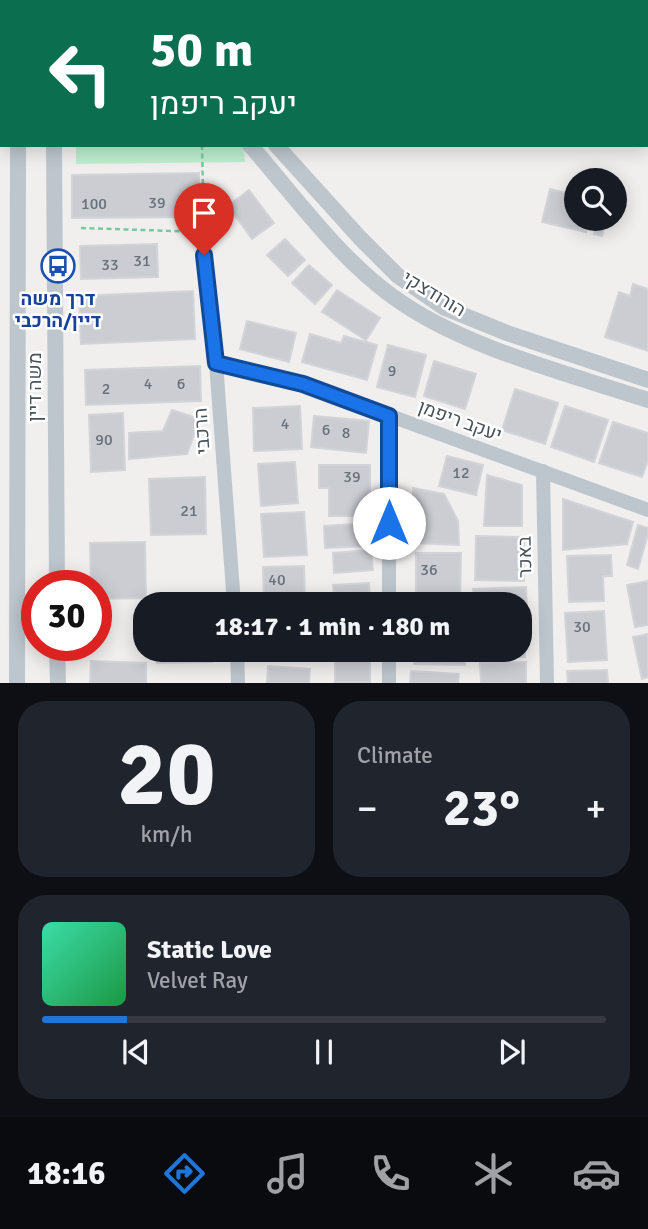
<!DOCTYPE html>
<meta charset="utf-8">
<style>
:root{--surface:#171b24;--page:#20242c;--text:#f1f3f6;--muted:#9ea1a6;--line:#363941;--accent:#1f76da}
body{margin:0;font-family:Signika,Heebo,sans-serif;background:var(--page);color:var(--text);height:100vh;display:flex;flex-direction:column;font-size:26px;white-space:nowrap}
*{box-sizing:border-box;margin:0}
p{font-size:23px;color:var(--muted)}
.icon{flex:none;width:38px;height:38px;fill:none;stroke:currentColor;stroke-width:2;stroke-linecap:round;stroke-linejoin:round}
.map{position:relative;height:683px;overflow:hidden}
.drawer{display:flex;flex-direction:column;gap:18px;padding:18px;background:#0d0f14;flex:1}
.drawer>*{flex:none}
.top-card{position:absolute;left:0px;top:0px;width:649px;height:147px;box-shadow:0 4px 18px #0003;background:#0b6e4f;color:#fff;overflow:hidden}
.buttons{position:absolute;left:564px;top:168px;display:grid;gap:14px}
.buttons a{display:grid;place-items:center;width:63px;height:63px;border-radius:50%;background:var(--surface);box-shadow:0 4px 18px #0003;font-size:35px}
.speed{position:absolute;left:21px;top:570px;display:flex;gap:14px;font-size:35px;font-weight:700;text-align:center}
.speed>*{display:grid;place-content:center;width:91px;height:91px;border-radius:50%;background:var(--surface);box-shadow:0 4px 18px #0003;line-height:1}
.speed .limit{border:10px solid #d22;background:#fff;color:#111}
.pin{position:absolute;display:grid;place-items:center;width:60px;height:60px;color:#fff;margin:-72px -30px;border-radius:50% 50% 50% 0;rotate:-45deg;box-shadow:0 0 7px #0007}
.pin .icon{rotate:45deg}
.me{position:absolute;width:77px;margin:-38px;rotate:0deg;stroke-linejoin:round;filter:drop-shadow(0 0 5px #0008)}
.turn{display:flex;align-items:center;gap:24px;height:147px;padding:0 35px;font-size:32px}
.turn .icon{width:91px;height:91px;stroke-width:2.5}
.turn b{display:block;font-size:49px;line-height:60px}
.big{font-size:52px;font-weight:800;line-height:1.1}
.drawer .card{flex:1;display:flex;flex-direction:column;justify-content:center;gap:10px;min-width:0;padding:0 24px;border-radius:28px;background:var(--page)}
.drawer .dial{align-items:center;gap:0}
.dial b{font-size:91px;line-height:1}
.song{display:flex;align-items:center;gap:21px}
.cover{width:84px;height:84px;border-radius:10px;background:linear-gradient(135deg,hsl(160 70% 55%),hsl(140 70% 35%))}
.played{height:7px;border-radius:4px;background:linear-gradient(90deg,var(--accent) 15%,var(--line) 15%)}
.keys{display:flex;justify-content:space-around;direction:ltr}
.heat{display:flex;justify-content:space-between;align-items:center;font-size:38px;direction:ltr}
.drawer .tiles{flex:1;display:grid;gap:18px;grid-template-columns:1fr 1fr}
.card:last-child{grid-column:span 2}
.trip{position:absolute;left:133px;top:592px;width:399px;height:70px;border-radius:28px;background:var(--surface);box-shadow:0 4px 18px #0003;font-weight:800;line-height:70px;text-align:center}
.tabs{display:flex;height:112px;justify-content:space-around;align-items:center;background:#090b0e;color:var(--muted)}
.tabs .icon{width:49px;height:49px}
.tabs .current{color:var(--accent)}
.tabs b{font-size:32px;color:var(--text)}
.map>svg:first-child{display:block}
.green{fill:#bdedce}
.building{fill:#cbcdd3;stroke:#d2d4d9;stroke-width:2}
.lines{fill:none;stroke-linecap:round;stroke-linejoin:round}
.path{stroke:#77ca9e;stroke-width:2.5;stroke-dasharray:5 3.5;stroke-linecap:butt}
.minor{stroke:#bdc6cd;stroke-width:14}
.tertiary{stroke:#bdc6cd;stroke-width:16}
.route-casing{stroke:#114b97;stroke-width:18}
.route{stroke:#1a73e8;stroke-width:12}
.labels{text-anchor:middle;dominant-baseline:central;stroke-width:5;stroke-linejoin:round;paint-order:stroke}
.number-label{font-size:16px;fill:#687179}
.street-label{font-size:19px;fill:#47525b;stroke:#fff}
.transit-label{font-size:19px;font-weight:bold;fill:#164399;stroke:#fff}
</style>
<div class="map">
<svg width="648" height="683" viewBox="0 0 648 683">
<rect width="100%" height="100%" fill="#f1eeee"/>
<polygon class="green" points="76,145 244,145 245,162 76,164"/>
<g class="building">
<polygon points="199,173 199,217 72,218 72,175"/>
<polygon points="550,189 576,195 576,219 606,219 602,236 594,234 596,227 587,225 586,232 542,222"/>
<polygon points="249,190 274,223 252,239 228,206"/>
<polygon points="285,239 305,260 288,276 267,255"/>
<polygon points="157,244 158,277 81,279 80,246"/>
<polygon points="309,265 332,285 315,304 292,283"/>
<polygon points="633,284 648,289 648,351 605,337 619,292 630,296"/>
<polygon points="337,290 380,318 366,340 322,312"/>
<polygon points="193,291 195,339 81,344 79,296"/>
<polygon points="247,321 296,333 289,362 240,349"/>
<polygon points="310,334 341,343 344,336 377,345 367,380 302,362"/>
<polygon points="388,345 426,355 415,397 377,387"/>
<polygon points="434,361 476,374 465,409 424,396"/>
<polygon points="200,366 201,401 86,405 85,370"/>
<polygon points="515,389 558,403 545,444 502,430"/>
<polygon points="300,406 302,449 254,451 253,408"/>
<polygon points="565,406 608,420 594,462 551,447"/>
<polygon points="172,410 200,419 187,454 129,459 129,433 163,431"/>
<polygon points="123,413 125,470 91,472 89,415"/>
<polygon points="314,416 369,421 366,453 311,447"/>
<polygon points="613,422 648,433 648,460 642,477 599,463"/>
<polygon points="447,456 483,465 476,495 439,486"/>
<polygon points="295,462 298,503 261,506 258,464"/>
<polygon points="319,465 370,465 370,516 329,516 329,488 319,488"/>
<polygon points="487,475 522,485 522,526 484,526"/>
<polygon points="205,477 206,534 151,535 149,479"/>
<polygon points="413,488 444,494 458,521 459,545 414,543"/>
<polygon points="563,499 633,522 627,544 563,550"/>
<polygon points="304,512 307,555 264,557 261,514"/>
<polygon points="369,523 370,546 325,548 324,526"/>
<polygon points="638,525 648,528 648,534 638,569 627,565"/>
<polygon points="476,536 524,537 524,581 475,580"/>
<polygon points="145,542 146,598 96,599 96,586 91,586 90,543"/>
<polygon points="371,550 373,570 334,573 333,553"/>
<polygon points="416,553 461,553 460,604 416,604"/>
<polygon points="611,555 612,576 603,576 604,601 569,602 567,556"/>
<polygon points="304,566 305,602 264,603 263,567"/>
<polygon points="648,581 648,625 635,627 627,585"/>
<polygon points="369,583 370,602 335,604 333,585"/>
<polygon points="526,587 528,630 520,630 520,604 474,604 473,589"/>
<polygon points="604,611 607,660 568,662 565,613"/>
<polygon points="648,634 648,677 642,679 633,637"/>
<polygon points="520,639 525,639 525,657 476,658 476,649 520,649"/>
<polygon points="156,649 212,649 212,662 157,663"/>
<polygon points="265,649 314,649 314,657 265,656"/>
<rect x="335" y="649" width="35" height="33"/>
<polygon points="415,649 465,649 465,665 414,664"/>
<polygon points="91,661 146,663 146,683 90,683"/>
<polygon points="526,662 526,683 481,683 480,663"/>
<polygon points="268,666 310,669 309,683 267,683"/>
<polygon points="607,670 608,683 568,683 567,671"/>
<polygon points="411,671 459,674 458,683 410,683"/>
</g>
<g class="lines">
<g class="path">
<polyline points="202,145 204,241"/>
<polyline points="81,228 204,232"/>
</g>
<g class="minor">
<polyline points="395,2 396,0"/>
<polyline points="204,255 216,363 234,604"/>
<polyline points="216,363 303,384 648,510"/>
<polyline points="543,471 547,683"/>
<polyline points="389,604 389,416"/>
<polyline points="237,649 238,683"/>
<polyline points="389,683 389,649"/>
</g>
<g class="tertiary">
<polyline points="82,0 87,2"/>
<polyline points="127,0 129,2"/>
<polyline points="19,2 19,0"/>
<polyline points="55,2 55,0"/>
<polyline points="0,6 2,8"/>
<polyline points="54,145 57,586"/>
<path d="M250,145C294,195 338,257 392,296C461,347 566,373 648,400"/>
<polyline points="276,145 360,238 398,276 443,307 507,333 648,380"/>
<polyline points="57,646 58,683"/>
<polyline points="17,683 18,145"/>
</g>
</g>
<g class="lines">
<defs>
<polyline id="route" points="204,255 216,363 303,384 389,416 389,523"/>
</defs>
<use href="#route" class="route-casing"/>
<use href="#route" class="route"/>
</g>
<defs>
<symbol id="bus-ring" viewBox="-11 -11 22 22"><circle r="9.5" fill="#fff" stroke="#1a4fb4" stroke-width="1.5"/><path d="M-5-6H5V4H4V6H2V4H-2V6H-4V4H-5ZM-3.5-4V0h7V-4ZM-3.5 1.2v1.5H-2V1.2ZM2 1.2v1.5H3.5V1.2Z" fill="#1a4fb4"/></symbol>
</defs>
<g fill-rule="evenodd">
<use href="#bus-ring" x="39" y="247" width="38" height="38"/>
</g>
<g class="labels">
<g class="number-label">
<text x="157" y="203">39</text>
<text x="94" y="204">100</text>
<text x="142" y="261">31</text>
<text x="110" y="265">33</text>
<text x="392" y="371">9</text>
<text x="148" y="384">4</text>
<text x="181" y="384">6</text>
<text x="106" y="389">2</text>
<text x="285" y="424">4</text>
<text x="326" y="430">6</text>
<text x="346" y="433">8</text>
<text x="104" y="440">90</text>
<text x="461" y="473">12</text>
<text x="352" y="477">39</text>
<text x="189" y="511">21</text>
<text x="429" y="570">36</text>
<text x="277" y="580">40</text>
<text x="582" y="627">30</text>
</g>
<g class="street-label">
<text transform="translate(434 294) rotate(31)">הורודצקי</text>
<text transform="translate(35 387) rotate(-90)">משה דיין</text>
<text transform="translate(460 421) rotate(20)">יעקב ריפמן</text>
<text transform="translate(202 431) rotate(-94)">הרכבי</text>
<text transform="translate(525 557) rotate(-91)">באכר</text>
</g>
<g class="transit-label">
<text x="58" y="299">דרך משה<tspan x="58" dy="22">דיין/הרכבי</tspan></text>
</g>
</g>
</svg>
<div class="buttons">
<a><svg class="icon" aria-label="search" viewBox="0 0 24 24"><circle cx="10" cy="10" r="6"/><path d="M15 15l6 6"/></svg></a>
</div>
<div class="speed"><div class="limit">30</div></div>
<div class="pin" style="left:204px;top:255px;background:#d93025"><svg class="icon" aria-label="arrive" viewBox="0 0 24 24"><path d="M6 21V4h12l-3 4 3 4H6"/></svg></div>
<svg class="me" style="left:389px;top:523px" viewBox="-20 -20 40 40"><circle r="19" fill="#fff"/><path d="M0-13L10 11 0 6-10 11z" fill="#1a73e8"/></svg>
<div class="trip">18:17 · 1 min · 180 m</div>
<div class="top-card">
<div class="turn"><svg class="icon" aria-label="left" viewBox="0 0 24 24"><path d="M17 20v-9H6M10 6l-5 5 5 5"/></svg><div><b>50 m</b>יעקב ריפמן</div></div>
</div>
</div>
<section class="drawer">
<div class="tiles">
<div class="card dial"><b>20</b><p>km/h</p></div>
<div class="card"><p>Climate</p>
<div class="heat"><a>−</a><b class="big">23°</b><a>+</a></div>
</div>
<div class="card">
<div class="song"><i class="cover"></i><div><b>Static Love</b><p>Velvet Ray</p></div></div>
<div class="played"></div>
<div class="keys"><svg class="icon" aria-label="previous" viewBox="0 0 24 24"><path d="M18 5L8 12l10 7zM5 5v14"/></svg><svg class="icon" aria-label="pause" viewBox="0 0 24 24"><path d="M8 5v14M16 5v14"/></svg><svg class="icon" aria-label="next" viewBox="0 0 24 24"><path d="M6 5l10 7-10 7zM19 5v14"/></svg></div>
</div>
</div>
</section>
<nav class="tabs">
<b>18:16</b>
<svg class="icon current" aria-label="directions" viewBox="0 0 24 24"><path d="M12 3l9 9-9 9-9-9zM9 14v-3h6M13 9l2 2-2 2"/></svg>
<svg class="icon" aria-label="music" viewBox="0 0 24 24"><path d="M9 18V5l10-2v13"/><circle cx="6" cy="18" r="3"/><circle cx="16" cy="16" r="3"/></svg>
<svg class="icon" aria-label="phone" viewBox="0 0 24 24"><path d="M5 4h4l2 5-3 2q2 4 5 5l2-3 5 2v4C11 20 4 13 5 4z"/></svg>
<svg class="icon" aria-label="climate" viewBox="0 0 24 24"><path d="M12 3v18M4 7l16 10M4 17L20 7"/></svg>
<svg class="icon" aria-label="car" viewBox="0 0 24 24"><path d="M5 17H2v-5l4-1 3-4h7l3 4 3 1v5h-3M9 17h6M6 11h13"/><circle cx="7" cy="17" r="2"/><circle cx="17" cy="17" r="2"/></svg>
</nav>
